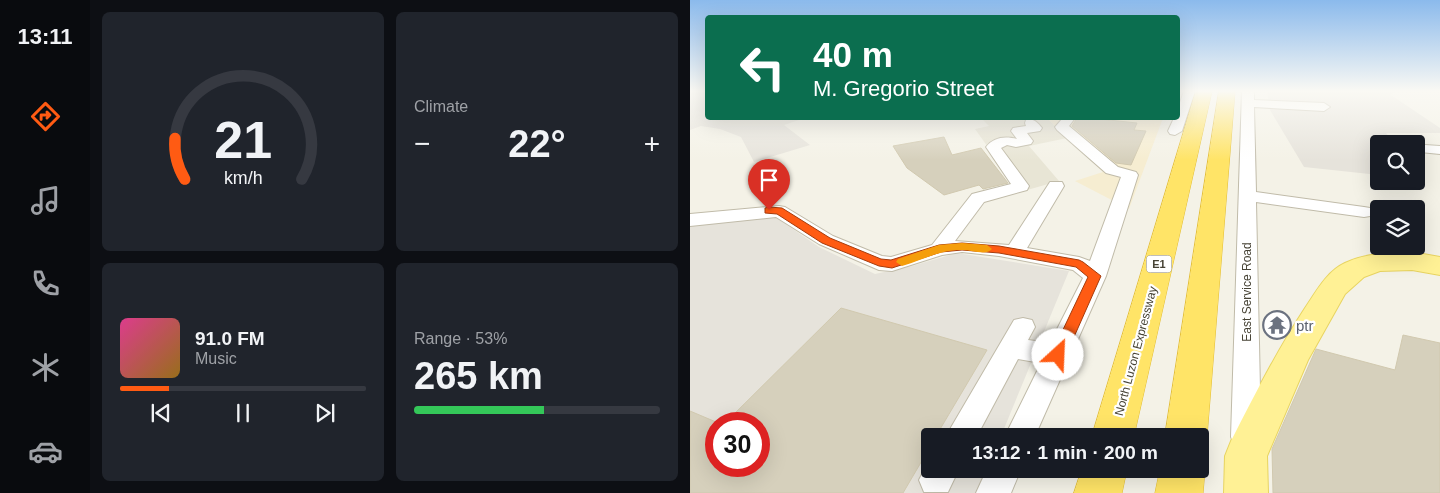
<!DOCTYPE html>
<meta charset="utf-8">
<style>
:root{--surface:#171b24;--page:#20242c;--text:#f1f3f6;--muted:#9ea1a6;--line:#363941;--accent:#ff5b13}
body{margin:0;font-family:Arial,sans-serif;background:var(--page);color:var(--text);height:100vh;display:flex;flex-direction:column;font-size:19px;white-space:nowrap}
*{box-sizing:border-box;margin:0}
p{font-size:16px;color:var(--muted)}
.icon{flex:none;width:28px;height:28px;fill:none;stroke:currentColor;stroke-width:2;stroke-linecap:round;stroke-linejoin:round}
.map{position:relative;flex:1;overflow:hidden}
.side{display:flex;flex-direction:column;gap:12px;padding:12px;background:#0d0f14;width:600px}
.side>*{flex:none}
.top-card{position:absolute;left:15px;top:15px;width:475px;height:105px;border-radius:5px;box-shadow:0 5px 20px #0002;background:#0b6e4f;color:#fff;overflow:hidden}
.controls{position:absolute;left:680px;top:135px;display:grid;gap:10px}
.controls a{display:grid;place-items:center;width:55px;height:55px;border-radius:5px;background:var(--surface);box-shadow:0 5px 20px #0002;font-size:25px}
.speed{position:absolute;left:15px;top:412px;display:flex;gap:10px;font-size:25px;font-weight:700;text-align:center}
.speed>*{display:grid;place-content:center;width:65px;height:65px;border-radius:50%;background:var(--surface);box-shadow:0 5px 20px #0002;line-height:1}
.speed .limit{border:8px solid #d22;background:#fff;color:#111}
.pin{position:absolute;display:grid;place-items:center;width:42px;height:42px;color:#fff;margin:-51px -21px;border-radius:50% 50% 50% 0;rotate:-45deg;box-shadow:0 0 5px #0007}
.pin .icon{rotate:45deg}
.me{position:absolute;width:55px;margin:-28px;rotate:25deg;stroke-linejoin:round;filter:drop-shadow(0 0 4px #0008)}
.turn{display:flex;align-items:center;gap:18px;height:105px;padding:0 25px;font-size:22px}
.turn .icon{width:65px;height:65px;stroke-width:2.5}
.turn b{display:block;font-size:35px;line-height:42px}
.big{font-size:38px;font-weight:800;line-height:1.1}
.side .tile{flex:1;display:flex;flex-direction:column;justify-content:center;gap:8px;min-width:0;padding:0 18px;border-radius:8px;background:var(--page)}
.side .dial{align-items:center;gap:0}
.dial svg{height:130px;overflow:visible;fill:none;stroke:var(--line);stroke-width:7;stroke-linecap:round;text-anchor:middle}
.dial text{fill:var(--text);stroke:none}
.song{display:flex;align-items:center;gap:15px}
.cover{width:60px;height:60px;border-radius:8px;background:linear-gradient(135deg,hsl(330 70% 55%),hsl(40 70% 35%))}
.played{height:5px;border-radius:2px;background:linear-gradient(90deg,var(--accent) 20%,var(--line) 20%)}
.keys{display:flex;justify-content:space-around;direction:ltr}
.heat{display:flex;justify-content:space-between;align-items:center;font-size:28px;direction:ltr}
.charge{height:8px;border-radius:4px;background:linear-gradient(90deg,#34c759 53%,var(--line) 0)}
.side .tiles{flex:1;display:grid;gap:12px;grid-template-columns:repeat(2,1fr)}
.trip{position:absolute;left:231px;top:428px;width:288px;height:50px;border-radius:5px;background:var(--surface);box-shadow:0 5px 20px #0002;font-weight:800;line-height:50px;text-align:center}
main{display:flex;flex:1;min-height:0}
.menu{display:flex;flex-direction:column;width:90px;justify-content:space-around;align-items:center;background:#090b0e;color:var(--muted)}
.menu .icon{width:35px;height:35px}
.menu .current{color:var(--accent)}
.menu b{font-size:22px;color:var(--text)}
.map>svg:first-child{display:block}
.residential{fill:#e8e5d5}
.commercial{fill:#f6edd1}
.industrial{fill:#e6e3db;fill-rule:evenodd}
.building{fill:#d6d0bc;stroke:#d1c9af}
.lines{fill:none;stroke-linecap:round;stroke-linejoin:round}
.minor-casing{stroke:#c0bba9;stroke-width:2}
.major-casing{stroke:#e8d461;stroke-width:2}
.highway-casing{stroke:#e3bd32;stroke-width:1}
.minor{fill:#fff;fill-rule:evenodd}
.major{fill:#fff195;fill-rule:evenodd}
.highway{fill:#ffe467;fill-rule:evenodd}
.route{fill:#ff5b13;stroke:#a63b0c}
.slow{fill:#f59e0b}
.labels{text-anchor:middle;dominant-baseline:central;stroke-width:4.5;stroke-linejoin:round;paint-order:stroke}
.shield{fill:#fff;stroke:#7e7b72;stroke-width:1}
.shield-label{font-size:11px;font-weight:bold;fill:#474335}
.street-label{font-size:12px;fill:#474335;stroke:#fff}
.near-worship-label{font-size:15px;fill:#5b616d;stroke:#fff;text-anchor:start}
</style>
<main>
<nav class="menu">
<b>13:11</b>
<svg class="icon current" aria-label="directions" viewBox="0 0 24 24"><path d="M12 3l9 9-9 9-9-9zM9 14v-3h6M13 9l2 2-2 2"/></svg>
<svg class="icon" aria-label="music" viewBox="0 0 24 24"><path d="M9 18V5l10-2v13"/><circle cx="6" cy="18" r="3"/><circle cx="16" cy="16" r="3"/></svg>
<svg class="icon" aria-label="phone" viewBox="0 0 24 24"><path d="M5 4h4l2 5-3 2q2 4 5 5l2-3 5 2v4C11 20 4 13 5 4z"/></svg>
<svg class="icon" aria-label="climate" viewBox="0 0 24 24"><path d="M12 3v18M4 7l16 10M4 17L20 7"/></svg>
<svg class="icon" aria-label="car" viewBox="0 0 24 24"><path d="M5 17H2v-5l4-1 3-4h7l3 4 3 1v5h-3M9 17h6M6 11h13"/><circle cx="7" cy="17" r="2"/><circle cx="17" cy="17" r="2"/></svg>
</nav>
<section class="side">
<div class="tiles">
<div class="tile dial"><svg viewBox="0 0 100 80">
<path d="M14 69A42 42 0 1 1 86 69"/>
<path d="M14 69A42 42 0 0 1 8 44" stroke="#ff5b13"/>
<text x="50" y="56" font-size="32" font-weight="700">21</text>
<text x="50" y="72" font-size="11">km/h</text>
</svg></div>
<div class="tile"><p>Climate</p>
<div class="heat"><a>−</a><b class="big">22°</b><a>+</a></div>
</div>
<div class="tile">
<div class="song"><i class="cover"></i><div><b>91.0 FM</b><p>Music</p></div></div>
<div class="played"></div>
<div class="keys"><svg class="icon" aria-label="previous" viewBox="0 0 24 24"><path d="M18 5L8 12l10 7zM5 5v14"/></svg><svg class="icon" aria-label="pause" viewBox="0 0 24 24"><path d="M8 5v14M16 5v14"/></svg><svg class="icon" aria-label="next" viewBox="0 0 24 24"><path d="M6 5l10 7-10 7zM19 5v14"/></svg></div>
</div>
<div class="tile"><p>Range · 53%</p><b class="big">265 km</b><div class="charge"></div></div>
</div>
</section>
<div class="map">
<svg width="750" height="493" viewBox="0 0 750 493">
<rect width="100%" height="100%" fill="#f4f2e7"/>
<polygon class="residential" points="291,118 357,118 377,138 339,146 369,181 330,192 285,129 299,126"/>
<polygon class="commercial" points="357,118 473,118 439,209 385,181 413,172"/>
<g class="industrial">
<polygon points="0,91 17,91 18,118 115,118 94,125 120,145 64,162 51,137 30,129 11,126 0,130"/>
<polygon points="577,91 706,91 701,95 750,128 750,133 696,133 705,144 689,144 689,175 614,167 580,110"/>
<path d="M78,212L129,247L185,274L222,266L267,253L379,271L311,436H240V469H298L288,493H0V225ZM26,424H69V466H26Z"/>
</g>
<g class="building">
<polygon points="387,118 400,118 447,123 444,130 456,131 441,165 426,163 382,126"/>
<polygon points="254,137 262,155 291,148 318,183 293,189 289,185 254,195 217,168 203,146"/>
<polygon points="151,308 297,350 246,436 240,436 240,447 213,493 0,493 0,411 26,422 26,466 69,466 69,424 34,424"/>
<polygon points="713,335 750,343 750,493 583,493 582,449 626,349 705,370"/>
</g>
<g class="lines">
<defs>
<g id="minor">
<polygon points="494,91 505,91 492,131 485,135 480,134 478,131 484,118 488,118 488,108"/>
<polygon points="552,91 564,91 564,100 634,103 640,107 634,111 564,107 566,192 674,207 680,208 683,212 680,216 674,217 566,202 571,437 567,447 556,452 545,447 541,437"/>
<path d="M373,118H385L379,126L428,167L446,172L448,175L416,276L345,436H315L351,363L328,359L287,436H256L324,320L333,318L342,320L345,327L338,340L360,343L393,278L383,270L309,256L272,252L252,255L202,271L189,270L129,244L86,217L0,226V214L89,206L95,207L143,236L192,256L201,257L242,245L282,194L321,184L296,147C304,137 315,136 327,139L321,131L323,128L336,126L335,123L336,120C344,118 347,122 352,128L350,131L337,133L343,141L341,144L326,147L317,145L311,148L339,186L337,190L294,202L265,241L319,245L360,182H372L374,186L337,248L389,257L400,261L431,177L416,173L367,130L365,127Z"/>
<polygon points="735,145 750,146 750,154 730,152 728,149 730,146"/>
<polygon points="240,459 240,469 269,469 258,492 234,492 229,480"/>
<polygon points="297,469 331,469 321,493 286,493"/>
</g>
<path id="major" d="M722,252L750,257V275L722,270L690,271L674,277L655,294L618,360L577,456L578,493H534L535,456L541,441C564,396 587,351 615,308C626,292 636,272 655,263C676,253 699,253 722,252Z"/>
<g id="highway">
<polygon points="506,91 522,91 444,436 402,436"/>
<polygon points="529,91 545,91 517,436 510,451 510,436 475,436"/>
<polygon points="510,458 515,469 513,493 465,493 470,469 510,469"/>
<polygon points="392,469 437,469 432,493 384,493"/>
</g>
</defs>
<use href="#minor" class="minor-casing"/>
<use href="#major" class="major-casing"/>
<use href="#highway" class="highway-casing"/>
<use href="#minor" class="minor"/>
<use href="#major" class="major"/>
<use href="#highway" class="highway"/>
</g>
<linearGradient id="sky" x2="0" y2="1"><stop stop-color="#8bbaec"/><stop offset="0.57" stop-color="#faf9f4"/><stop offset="1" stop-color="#faf9f4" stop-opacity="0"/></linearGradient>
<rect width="750" height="160" fill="url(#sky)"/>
<polygon class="route" points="79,207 92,208 140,238 191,259 201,260 249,245 272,243 309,246 389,260 393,262 411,276 376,355 374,359 368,361 363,359 361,355 398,277 386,267 309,253 272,250 251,252 202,268 189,266 132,243 87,214 75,213 75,208"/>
<path class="slow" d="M272,243L297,245L302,249C296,256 282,250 273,250C251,249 233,260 212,266L206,262L208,259L249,245Z"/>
<defs>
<symbol id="temple-ring" viewBox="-11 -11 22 22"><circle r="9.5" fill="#fff" stroke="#6b7280" stroke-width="1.5"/><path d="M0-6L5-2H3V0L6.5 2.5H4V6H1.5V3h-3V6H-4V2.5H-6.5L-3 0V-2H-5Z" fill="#6b7280"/></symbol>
</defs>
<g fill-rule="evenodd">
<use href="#temple-ring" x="571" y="309" width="32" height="32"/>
</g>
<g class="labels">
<rect class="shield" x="456.5" y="255.5" width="25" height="17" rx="4"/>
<g class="shield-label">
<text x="469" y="264">E1</text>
</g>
<g class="street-label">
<text transform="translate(557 292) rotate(-90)">East Service Road</text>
<text transform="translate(446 351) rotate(-75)">North Luzon Expressway</text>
</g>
<g class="near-worship-label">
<text x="606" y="325">ptr</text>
</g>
</g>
</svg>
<div class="controls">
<a><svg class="icon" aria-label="search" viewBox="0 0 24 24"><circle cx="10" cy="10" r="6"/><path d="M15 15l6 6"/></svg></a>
<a><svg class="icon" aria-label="layers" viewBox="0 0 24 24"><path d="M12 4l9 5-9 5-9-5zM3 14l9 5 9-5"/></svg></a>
</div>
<div class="speed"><div class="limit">30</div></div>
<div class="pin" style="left:79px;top:210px;background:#d93025"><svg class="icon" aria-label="arrive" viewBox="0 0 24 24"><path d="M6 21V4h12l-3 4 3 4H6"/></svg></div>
<svg class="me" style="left:368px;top:355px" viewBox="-20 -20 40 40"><circle r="19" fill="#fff"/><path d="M0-13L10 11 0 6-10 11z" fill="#ff5b13"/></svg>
<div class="trip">13:12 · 1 min · 200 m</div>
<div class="top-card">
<div class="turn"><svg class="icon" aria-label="left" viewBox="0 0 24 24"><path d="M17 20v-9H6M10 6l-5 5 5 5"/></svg><div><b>40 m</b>M. Gregorio Street</div></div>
</div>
</div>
</main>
